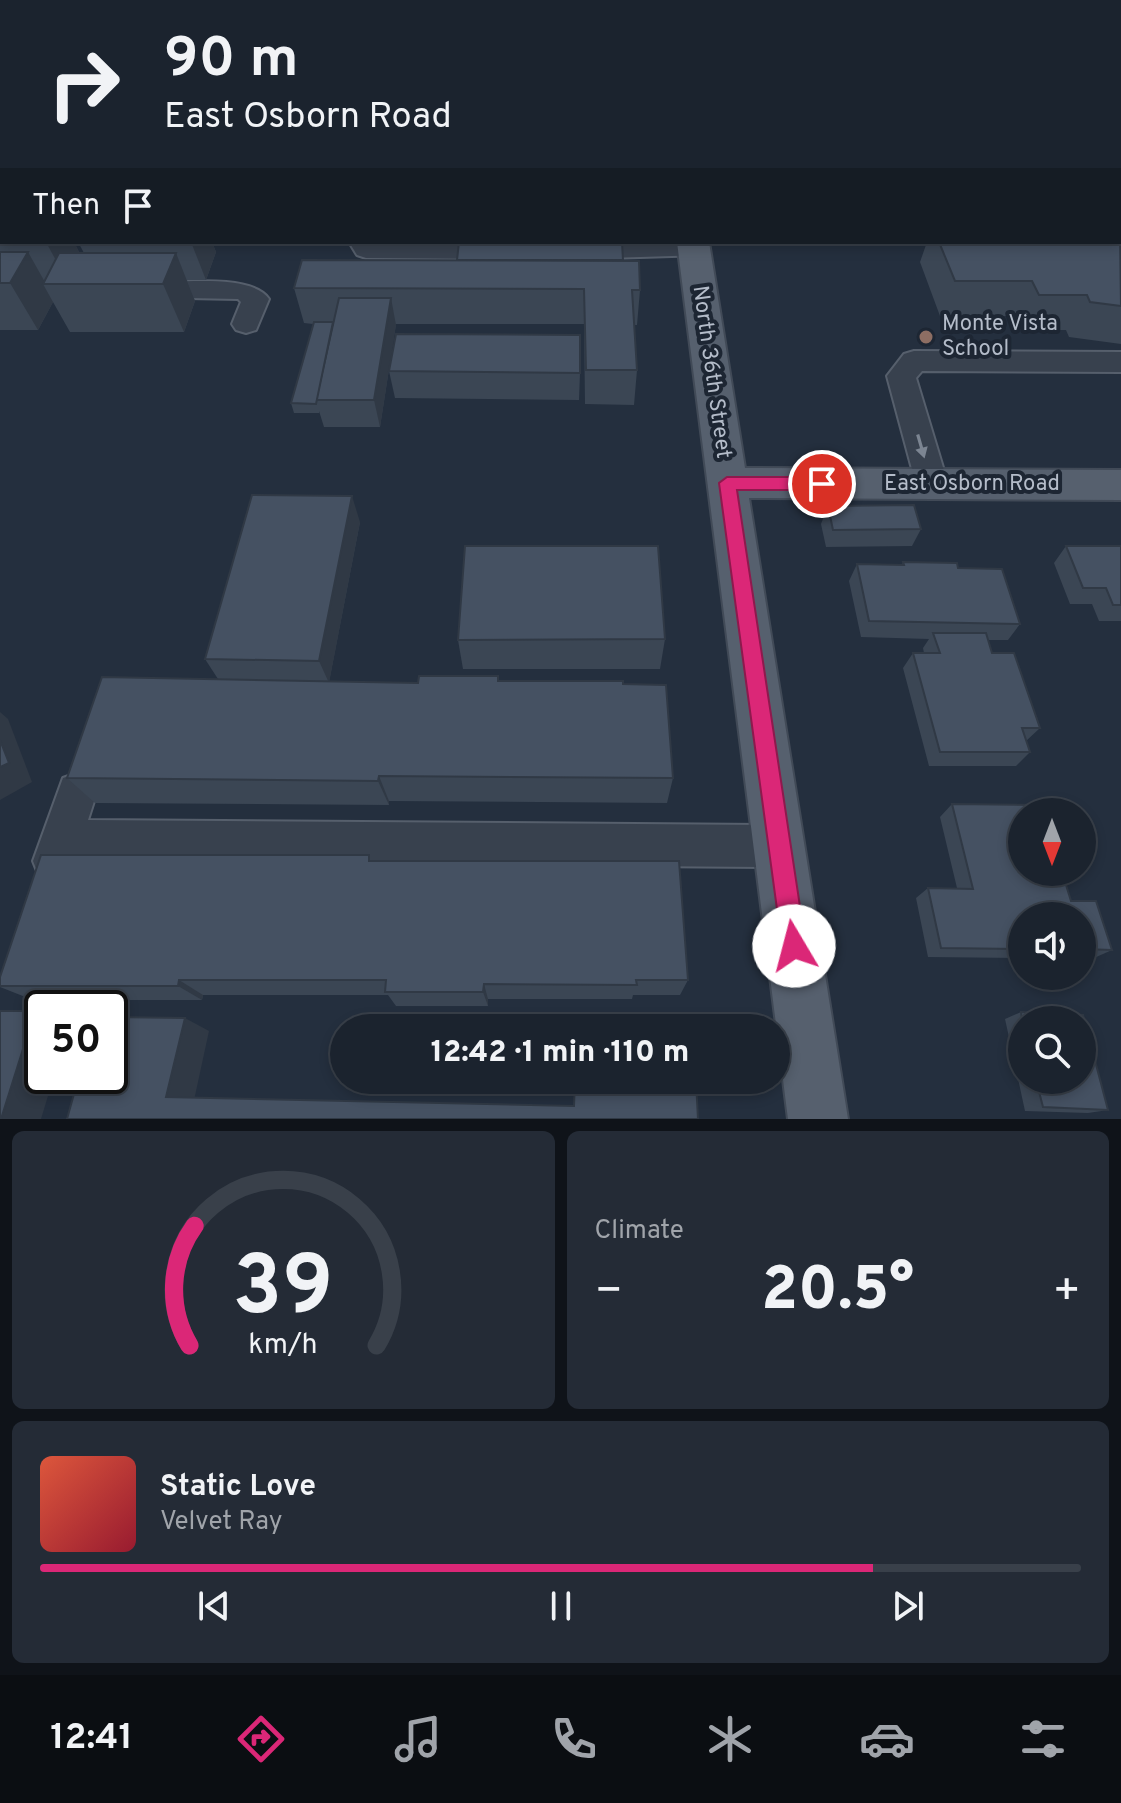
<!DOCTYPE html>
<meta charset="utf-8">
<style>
:root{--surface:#1b232e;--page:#242b36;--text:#f1f3f6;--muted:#a0a4aa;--line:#39404a;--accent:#db2777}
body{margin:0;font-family:Overpass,sans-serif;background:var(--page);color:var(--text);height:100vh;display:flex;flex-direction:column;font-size:30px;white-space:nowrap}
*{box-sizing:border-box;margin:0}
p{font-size:26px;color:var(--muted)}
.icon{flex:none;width:44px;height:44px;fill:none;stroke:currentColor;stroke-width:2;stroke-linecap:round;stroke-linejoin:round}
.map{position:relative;height:1119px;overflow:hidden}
.side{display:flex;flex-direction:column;gap:12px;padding:12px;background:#0f1319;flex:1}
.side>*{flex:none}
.banner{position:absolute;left:0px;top:0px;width:1122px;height:244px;box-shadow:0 4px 12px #0003,0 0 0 2px var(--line);background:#1b232e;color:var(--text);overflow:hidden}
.needle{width:52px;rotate:180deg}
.tools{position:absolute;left:1008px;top:798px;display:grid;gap:16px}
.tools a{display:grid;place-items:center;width:88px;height:88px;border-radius:50%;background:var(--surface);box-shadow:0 4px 12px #0003,0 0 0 2px var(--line);font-size:40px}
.speed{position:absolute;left:24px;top:990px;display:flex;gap:16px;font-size:40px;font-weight:700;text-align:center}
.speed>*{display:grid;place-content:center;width:104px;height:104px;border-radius:50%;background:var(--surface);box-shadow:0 4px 12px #0003,0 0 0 2px var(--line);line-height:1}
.speed .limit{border:4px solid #111;border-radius:12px;background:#fff;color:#111}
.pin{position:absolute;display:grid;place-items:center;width:68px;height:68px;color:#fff;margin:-34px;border:4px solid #fff;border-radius:50%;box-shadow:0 2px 8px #0007}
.me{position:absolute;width:88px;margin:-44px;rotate:352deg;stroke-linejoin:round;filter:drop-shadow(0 0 6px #0008)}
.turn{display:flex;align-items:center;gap:28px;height:168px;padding:0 32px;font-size:36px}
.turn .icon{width:104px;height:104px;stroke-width:2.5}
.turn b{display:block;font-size:56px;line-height:68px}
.then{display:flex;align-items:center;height:76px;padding:0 32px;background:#0003;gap:16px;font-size:30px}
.big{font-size:60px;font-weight:800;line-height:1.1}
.side .widget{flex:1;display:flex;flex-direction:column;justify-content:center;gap:12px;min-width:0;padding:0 28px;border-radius:12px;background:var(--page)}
.side .dial{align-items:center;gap:0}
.dial svg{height:208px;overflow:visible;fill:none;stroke:var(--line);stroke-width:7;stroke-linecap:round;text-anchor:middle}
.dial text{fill:var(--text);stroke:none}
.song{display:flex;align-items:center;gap:24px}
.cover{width:96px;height:96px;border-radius:12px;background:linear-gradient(135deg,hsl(10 70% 55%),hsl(350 70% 35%))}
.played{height:8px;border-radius:4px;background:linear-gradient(90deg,var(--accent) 80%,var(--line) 80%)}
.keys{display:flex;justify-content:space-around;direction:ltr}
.heat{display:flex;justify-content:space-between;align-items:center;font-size:44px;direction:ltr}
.side .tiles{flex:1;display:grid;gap:12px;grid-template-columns:1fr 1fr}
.widget:last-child{grid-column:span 2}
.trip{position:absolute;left:330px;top:1014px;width:460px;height:80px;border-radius:40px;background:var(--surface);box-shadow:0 4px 12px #0003,0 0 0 2px var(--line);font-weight:800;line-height:80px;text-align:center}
.tabs{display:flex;height:128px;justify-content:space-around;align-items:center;background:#0b0e12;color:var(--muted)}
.tabs .icon{width:56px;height:56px}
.tabs .current{color:var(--accent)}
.tabs b{font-size:36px;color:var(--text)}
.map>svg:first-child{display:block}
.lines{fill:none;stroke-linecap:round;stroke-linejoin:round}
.minor-casing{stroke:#565f6c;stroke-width:4}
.major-casing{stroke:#414a57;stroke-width:4}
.minor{fill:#38414e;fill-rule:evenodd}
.major{fill:#56606e;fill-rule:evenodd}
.wall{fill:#3b4654;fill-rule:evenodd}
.shaded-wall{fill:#303945}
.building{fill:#455162;stroke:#303945;stroke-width:2}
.oneway{fill:#7c8592}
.route{fill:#db2777;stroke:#8e194d;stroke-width:2}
.education-dot{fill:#8d6e63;stroke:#1d2633;stroke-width:3}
.labels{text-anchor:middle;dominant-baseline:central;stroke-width:8;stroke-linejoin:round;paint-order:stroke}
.poi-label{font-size:22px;fill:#b4bcc9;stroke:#1d2633;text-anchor:start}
.street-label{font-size:22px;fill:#b4bcc9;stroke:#1d2633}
</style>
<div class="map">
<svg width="1121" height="1119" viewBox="0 0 1121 1119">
<rect width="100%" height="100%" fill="#242f3e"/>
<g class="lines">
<defs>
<g id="minor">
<rect x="0" y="58" width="2" height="12"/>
<polygon points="2,116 2,132 0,133 0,117"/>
<rect x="0" y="180" width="2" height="14"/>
<polygon points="349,242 505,243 514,246 518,251 514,256 505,259 366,258 357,255"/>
<polygon points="694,242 703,245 707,250 703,255 578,259 569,256 565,251 569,246 578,243"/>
<path d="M146,283C176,283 252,273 269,299L256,330L246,333L236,330L232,324L241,302L238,299L137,297L133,291L137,285Z"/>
<polygon points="914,351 1121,352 1121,372 922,371 916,378 948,484 943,493 932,496 921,493 916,484 887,376 904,354"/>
<polygon points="77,773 91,778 97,792 88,820 780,825 795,831 801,846 795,861 780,867 75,862 69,876 54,882 39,876 33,861 63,778"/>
</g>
<g id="major">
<rect x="646" y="0" width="24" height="2"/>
<polygon points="677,242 709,242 745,468 1121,470 1121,500 749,498 848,1119 788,1119"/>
</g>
</defs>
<use href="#minor" class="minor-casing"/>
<use href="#major" class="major-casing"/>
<use href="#minor" class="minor"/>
<use href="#major" class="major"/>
</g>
<g class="wall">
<polygon points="0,0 28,0 29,2 2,2 2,20 0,20"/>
<rect x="438" y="0" width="70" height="2"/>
<polygon points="520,0 562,0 562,2 521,2"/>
<rect x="702" y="0" width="42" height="2"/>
<rect x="748" y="0" width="48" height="2"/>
<polygon points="804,0 849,0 848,2 805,2"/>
<polygon points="852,0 901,0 901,2 853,2"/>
<polygon points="905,0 958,0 959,2 906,2"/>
<polygon points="958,0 1058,0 1057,2 959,2"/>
<polygon points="1060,0 1121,0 1121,11 1120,2 1062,2"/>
<polygon points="1120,144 1121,145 1121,227 1120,227"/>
<polygon points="0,204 2,204 2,242 74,242 79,252 79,253 84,253 78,242 212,242 216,252 206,280 187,280 195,301 184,332 70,332 53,302 38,330 0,330"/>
<polygon points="1121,236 1121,344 1069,337 1066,330 1020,330 1014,316 940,316 920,262 927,242 1120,242"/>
<polygon points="623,261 640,290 637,325 634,325 637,370 634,405 585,404 584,324 396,324 380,427 324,427 319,411 319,413 294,413 291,403 313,324 304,323 294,288"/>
<polygon points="389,371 580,373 579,400 395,398"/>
<polygon points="828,506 921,529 912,546 826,547 821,524"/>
<polygon points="360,522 329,682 418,683 498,676 499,681 623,684 673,778 667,803 389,801 389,805 95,803 67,778 218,679 205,659"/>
<polygon points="1066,546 1121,546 1121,621 1099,621 1092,604 1070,604 1054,563"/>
<polygon points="903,562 958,568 1020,624 1008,640 988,640 992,653 1040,728 1026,741 1030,752 1016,766 929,766 903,668 913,653 924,653 923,648 929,639 861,637 849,581 857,564 902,565"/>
<polygon points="665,639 660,669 463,669 458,640"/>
<polygon points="952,804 1041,805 1043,812 1022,812 1022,872 1062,872 1071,901 1096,901 1112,950 1094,958 1082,958 1082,916 1022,916 1022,958 928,957 916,898 928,888 957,888 940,817"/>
<polygon points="372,861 688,980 680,995 633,995 632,999 488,999 488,1006 396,1006 388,995 203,995 202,1000 33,1000 0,987 0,977"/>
<path d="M1021,1012L1083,1015L1108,1110L1088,1113L1025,1111L1005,1019ZM1022,1020H1082V1080H1022Z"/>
</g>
<g class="shaded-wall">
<polygon points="13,0 28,0 29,2 12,2"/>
<polygon points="182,0 194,0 194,2 180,2"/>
<polygon points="870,0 901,0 901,2 869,2"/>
<polygon points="46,242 74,242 79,252 66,279"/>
<polygon points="191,242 212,242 216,252 206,280"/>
<polygon points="28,252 46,284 43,284 53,302 38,330 10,283"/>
<polygon points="176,253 195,301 184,332 163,284"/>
<polygon points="391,298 396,325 380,427 374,400"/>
<polygon points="352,496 360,522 329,683 319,661"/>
<polygon points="0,712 8,719 32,782 0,800"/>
<polygon points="379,776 389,801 389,805 378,781"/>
<polygon points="179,980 203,995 202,1000 178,986"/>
<polygon points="484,984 488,999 488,1006 483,992"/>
<polygon points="35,1011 42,1014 42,1076 54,1076 41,1119 1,1119"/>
<polygon points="185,1018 209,1031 193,1105 166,1097"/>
</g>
<g class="building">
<polygon points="0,0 13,0 12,2 2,2 2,3 0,3"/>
<polygon points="136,0 182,0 180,2 134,2"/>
<polygon points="252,0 343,0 342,2 252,2"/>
<polygon points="375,0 411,0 411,2 374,2"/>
<polygon points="578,0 609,0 609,2 577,2"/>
<polygon points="936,0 958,0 959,2 937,2"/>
<polygon points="1120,144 1121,145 1121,192 1120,192"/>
<rect x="0" y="204" width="2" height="28"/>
<polygon points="1120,236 1121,306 1090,302 1087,295 1039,295 1032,281 955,281 939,242 1120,242"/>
<polygon points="459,242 622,242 623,260 457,260"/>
<polygon points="0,252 28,252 10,283 0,283"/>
<polygon points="59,253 176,253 163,284 43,284"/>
<polygon points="302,260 639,261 640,290 632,290 637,370 586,370 584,289 294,288"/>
<polygon points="339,298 391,298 374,400 316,400"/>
<polygon points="314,322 333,322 316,404 291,403"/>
<polygon points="396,334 580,335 580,373 389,371"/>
<polygon points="252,495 352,496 319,661 205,659"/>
<polygon points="914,505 921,529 833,530 828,506"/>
<polygon points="465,546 658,546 665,639 458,640"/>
<polygon points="1066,546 1121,546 1121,605 1113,605 1106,588 1083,588"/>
<polygon points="903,562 957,563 958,568 1002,569 1020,624 869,621 857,564 904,565"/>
<polygon points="933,633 986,633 992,653 1014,653 1040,728 1022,728 1030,752 940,752 913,653 940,653"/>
<polygon points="419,676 498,676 498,681 623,681 623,684 666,685 673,778 379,776 378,781 67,778 102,677 418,683"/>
<polygon points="0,740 9,763 0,767"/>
<polygon points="952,804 1041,805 1043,812 1022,812 1022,872 1062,872 1071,901 1096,901 1112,950 1082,949 1082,916 1022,916 1022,949 941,948 928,888 973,889"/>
<polygon points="41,855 369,855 369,861 679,861 688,980 636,980 637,985 484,984 483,992 385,992 386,980 179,980 178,986 0,986 0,977"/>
<polygon points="0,1011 35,1011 1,1119 0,1119"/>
<polygon points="1021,1012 1083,1015 1108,1110 1043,1107 1036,1080 1082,1080 1082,1020 1022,1020"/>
<polygon points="110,1017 185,1018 166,1097 574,1106 575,1080 696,1080 698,1119 67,1119 79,1076 110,1076"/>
<polygon points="575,1027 624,1028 575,1028"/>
</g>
<defs><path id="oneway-solid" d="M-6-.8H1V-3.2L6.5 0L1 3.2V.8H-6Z" transform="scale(2)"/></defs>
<use class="oneway" href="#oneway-solid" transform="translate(921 446) rotate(74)"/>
<polygon class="route" points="727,477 822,477 830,484 822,490 737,490 806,946 802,955 794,958 785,955 782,946 719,483"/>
<circle class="education-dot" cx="926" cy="337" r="8"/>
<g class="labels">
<g class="poi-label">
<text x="942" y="324">Monte Vista<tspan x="942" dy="25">School</tspan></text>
</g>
<g class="street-label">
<text transform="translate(711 372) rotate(82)">North 36th Street</text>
<text x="972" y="484">East Osborn Road</text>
</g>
</g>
</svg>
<div class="tools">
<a><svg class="needle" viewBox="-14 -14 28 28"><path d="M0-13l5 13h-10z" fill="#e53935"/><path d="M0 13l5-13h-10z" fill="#a0a4aa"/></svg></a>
<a><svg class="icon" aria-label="sound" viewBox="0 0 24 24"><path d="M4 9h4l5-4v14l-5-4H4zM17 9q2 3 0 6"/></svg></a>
<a><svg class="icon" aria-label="search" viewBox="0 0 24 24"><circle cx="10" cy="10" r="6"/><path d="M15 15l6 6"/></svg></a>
</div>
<div class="speed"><div class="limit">50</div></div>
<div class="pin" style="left:822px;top:484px;background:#d93025"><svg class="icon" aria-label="arrive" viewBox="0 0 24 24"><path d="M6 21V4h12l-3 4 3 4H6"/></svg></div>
<svg class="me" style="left:794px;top:946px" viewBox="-20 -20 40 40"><circle r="19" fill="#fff"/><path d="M0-13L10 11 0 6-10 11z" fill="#db2777"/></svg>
<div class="trip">12:42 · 1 min · 110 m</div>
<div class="banner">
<div class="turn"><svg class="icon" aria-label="right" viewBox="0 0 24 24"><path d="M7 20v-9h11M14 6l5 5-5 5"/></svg><div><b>90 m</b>East Osborn Road</div></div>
<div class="then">Then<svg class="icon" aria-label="arrive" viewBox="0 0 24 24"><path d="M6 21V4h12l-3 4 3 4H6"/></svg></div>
</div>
</div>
<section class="side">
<div class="tiles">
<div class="widget dial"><svg viewBox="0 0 100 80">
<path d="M14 69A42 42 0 1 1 86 69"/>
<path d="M14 69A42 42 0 0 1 16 23" stroke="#db2777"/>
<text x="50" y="56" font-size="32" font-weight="700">39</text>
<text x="50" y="72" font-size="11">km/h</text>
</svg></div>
<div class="widget"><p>Climate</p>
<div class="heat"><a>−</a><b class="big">20.5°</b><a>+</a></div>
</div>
<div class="widget">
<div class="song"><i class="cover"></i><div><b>Static Love</b><p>Velvet Ray</p></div></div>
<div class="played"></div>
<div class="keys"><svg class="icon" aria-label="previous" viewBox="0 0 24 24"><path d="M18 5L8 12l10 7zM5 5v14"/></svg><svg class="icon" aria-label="pause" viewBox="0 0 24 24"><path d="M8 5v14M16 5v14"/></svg><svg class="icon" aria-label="next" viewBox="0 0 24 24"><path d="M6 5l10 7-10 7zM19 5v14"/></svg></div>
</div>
</div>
</section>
<nav class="tabs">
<b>12:41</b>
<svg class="icon current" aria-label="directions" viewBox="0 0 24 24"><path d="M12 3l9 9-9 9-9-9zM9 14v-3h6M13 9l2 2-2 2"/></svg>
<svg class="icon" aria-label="music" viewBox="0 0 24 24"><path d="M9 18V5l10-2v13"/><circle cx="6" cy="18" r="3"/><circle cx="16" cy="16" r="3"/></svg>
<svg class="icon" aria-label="phone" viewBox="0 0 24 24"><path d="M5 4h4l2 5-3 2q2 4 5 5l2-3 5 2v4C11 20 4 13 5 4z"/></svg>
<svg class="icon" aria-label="climate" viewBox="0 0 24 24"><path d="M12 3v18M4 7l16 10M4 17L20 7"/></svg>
<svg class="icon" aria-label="car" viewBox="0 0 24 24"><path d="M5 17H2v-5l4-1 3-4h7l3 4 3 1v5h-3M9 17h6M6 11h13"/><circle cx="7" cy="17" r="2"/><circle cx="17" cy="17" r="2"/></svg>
<svg class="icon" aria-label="filters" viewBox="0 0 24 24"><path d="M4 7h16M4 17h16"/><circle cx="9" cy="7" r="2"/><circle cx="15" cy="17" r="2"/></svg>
</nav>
